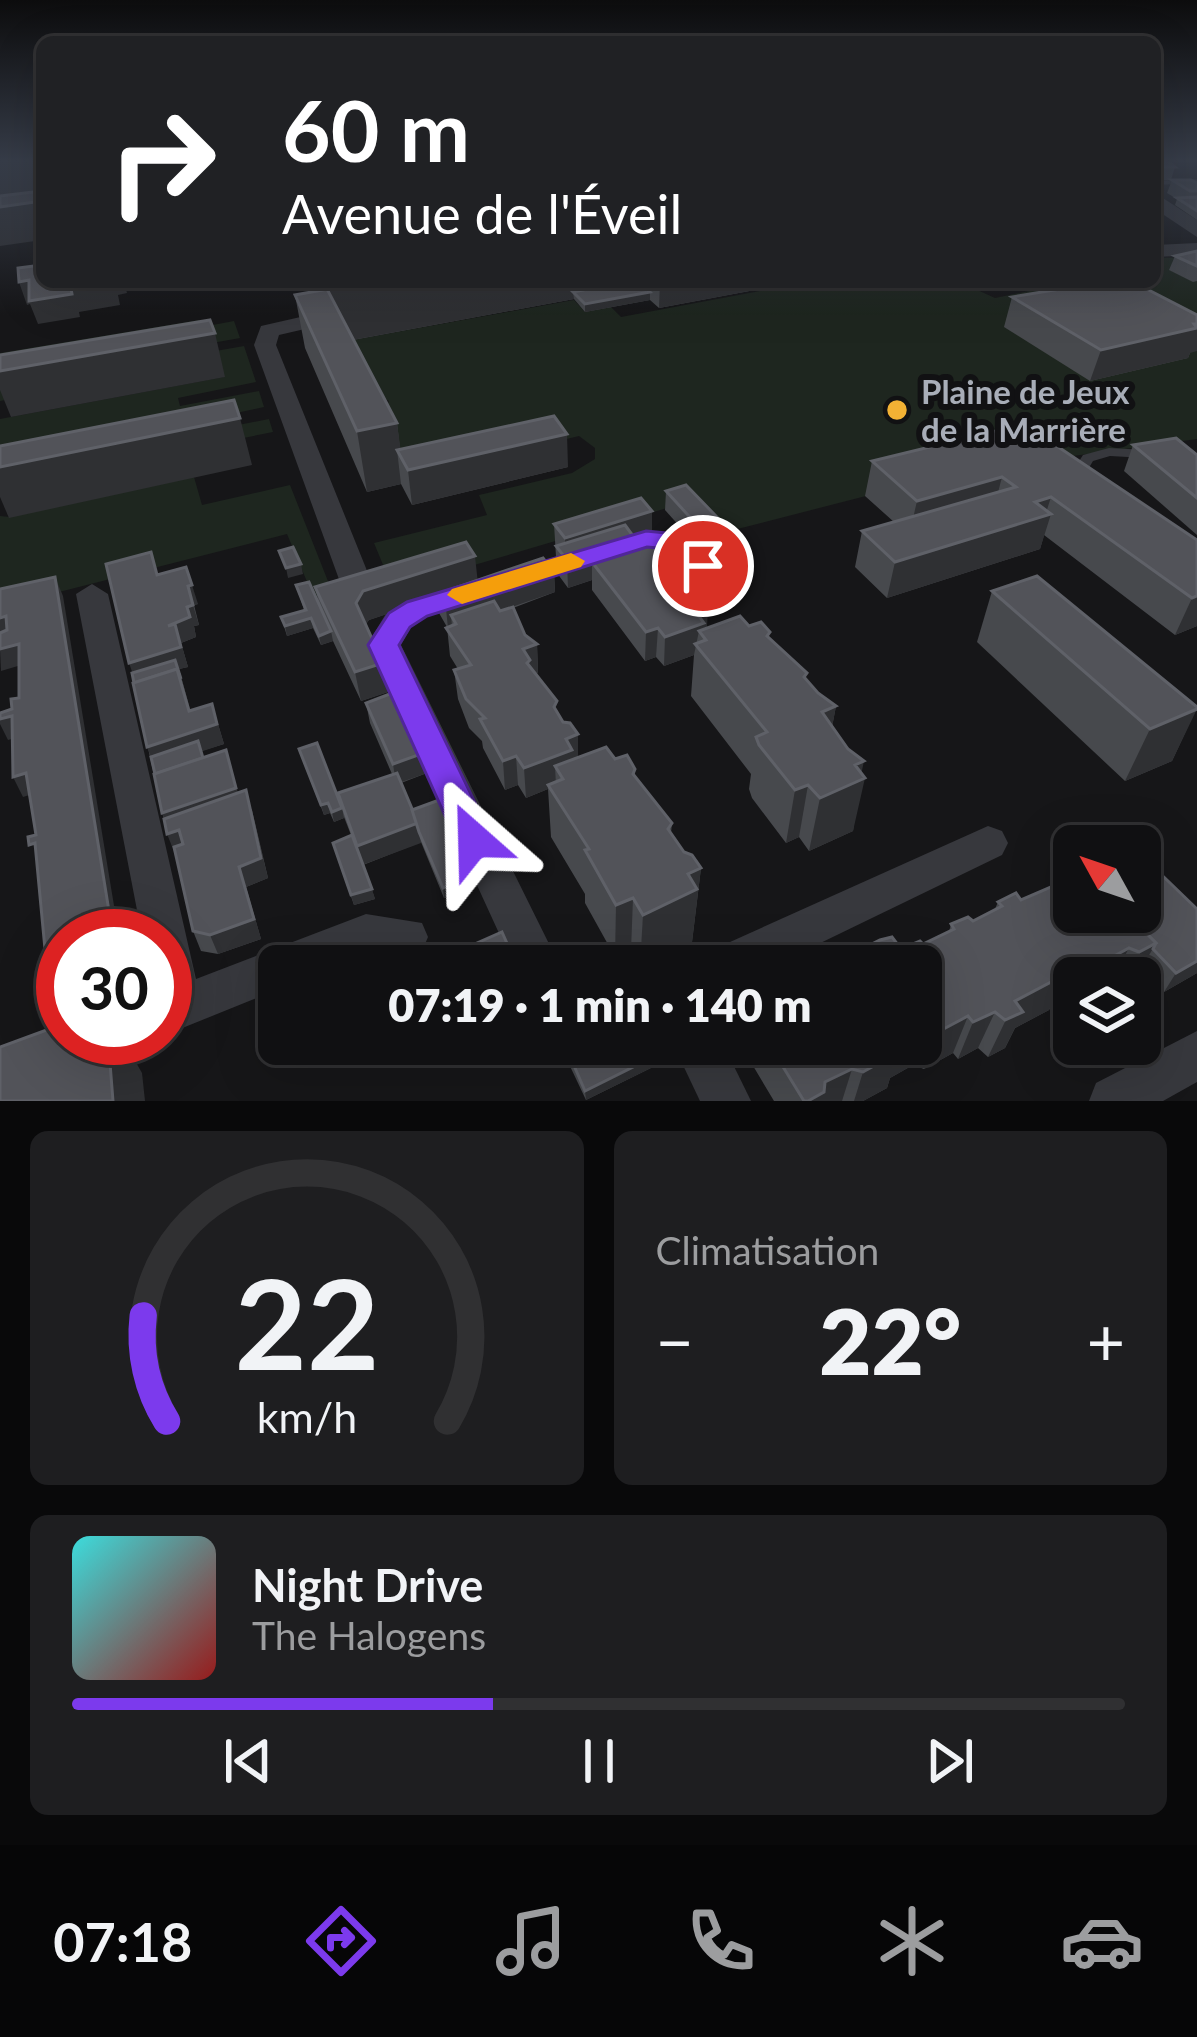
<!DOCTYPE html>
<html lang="fr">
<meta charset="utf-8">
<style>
:root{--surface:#101012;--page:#1e1e20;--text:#f1f3f6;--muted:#9c9d9f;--line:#303032;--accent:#7c3aed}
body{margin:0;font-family:Lato,sans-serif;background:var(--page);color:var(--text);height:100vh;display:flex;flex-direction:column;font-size:45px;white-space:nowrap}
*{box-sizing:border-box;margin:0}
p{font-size:39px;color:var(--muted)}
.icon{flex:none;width:66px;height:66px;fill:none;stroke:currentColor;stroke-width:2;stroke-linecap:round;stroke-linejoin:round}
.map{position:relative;height:1101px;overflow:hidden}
.drawer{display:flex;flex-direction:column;gap:30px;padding:30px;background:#09090a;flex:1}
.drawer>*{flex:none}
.top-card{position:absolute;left:36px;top:36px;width:1125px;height:252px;border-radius:18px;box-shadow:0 12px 48px #0002,0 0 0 3px var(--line);background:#202124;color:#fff;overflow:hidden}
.needle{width:78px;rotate:310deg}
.buttons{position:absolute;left:1053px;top:825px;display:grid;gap:24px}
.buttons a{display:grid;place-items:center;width:108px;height:108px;border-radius:18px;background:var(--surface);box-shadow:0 12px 48px #0002,0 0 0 3px var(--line);font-size:60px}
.speed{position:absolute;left:36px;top:909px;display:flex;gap:24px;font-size:60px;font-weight:700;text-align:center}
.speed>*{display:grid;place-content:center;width:156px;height:156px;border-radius:50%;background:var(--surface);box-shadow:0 12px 48px #0002,0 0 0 3px var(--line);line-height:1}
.speed .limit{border:18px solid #d22;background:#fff;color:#111}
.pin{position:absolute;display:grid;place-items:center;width:102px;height:102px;color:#fff;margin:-51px;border:6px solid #fff;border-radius:50%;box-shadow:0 3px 12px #0007}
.me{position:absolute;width:132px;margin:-66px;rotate:335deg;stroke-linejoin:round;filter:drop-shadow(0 0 9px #0008)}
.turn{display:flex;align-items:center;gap:42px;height:252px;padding:0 48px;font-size:54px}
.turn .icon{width:156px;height:156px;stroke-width:2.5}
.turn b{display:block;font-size:84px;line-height:102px}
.big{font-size:90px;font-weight:800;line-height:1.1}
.drawer .widget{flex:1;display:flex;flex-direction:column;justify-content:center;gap:18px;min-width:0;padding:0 42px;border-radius:18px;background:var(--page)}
.drawer .dial{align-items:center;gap:0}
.dial svg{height:312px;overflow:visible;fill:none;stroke:var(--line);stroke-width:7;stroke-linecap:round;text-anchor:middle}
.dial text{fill:var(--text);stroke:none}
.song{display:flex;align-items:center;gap:36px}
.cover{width:144px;height:144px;border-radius:18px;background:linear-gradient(135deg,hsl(180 70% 55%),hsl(0 70% 35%))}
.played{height:12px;border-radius:6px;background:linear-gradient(90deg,var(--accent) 40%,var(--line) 40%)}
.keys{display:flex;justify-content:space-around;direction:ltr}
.heat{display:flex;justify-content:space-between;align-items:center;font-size:66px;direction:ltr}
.drawer .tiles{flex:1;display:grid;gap:30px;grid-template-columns:1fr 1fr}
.widget:last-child{grid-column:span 2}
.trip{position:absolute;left:258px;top:945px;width:684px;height:120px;border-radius:18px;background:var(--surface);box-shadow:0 12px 48px #0002,0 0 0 3px var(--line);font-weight:800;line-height:120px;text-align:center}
.dock{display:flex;height:192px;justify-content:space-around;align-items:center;background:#060607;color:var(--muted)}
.dock .icon{width:84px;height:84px}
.dock .current{color:var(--accent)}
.dock b{font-size:54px;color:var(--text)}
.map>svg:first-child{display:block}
.green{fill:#1e261f}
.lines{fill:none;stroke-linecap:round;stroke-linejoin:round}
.service{fill:#37383d;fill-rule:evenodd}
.minor{fill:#37383d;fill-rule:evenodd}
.tertiary{fill:#37383d;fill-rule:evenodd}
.wall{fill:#47494d}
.shaded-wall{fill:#2f3033}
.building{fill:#525359;stroke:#5f6168;stroke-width:3}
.route{fill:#7c3aed;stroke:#51269a;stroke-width:3}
.slow{fill:#f59e0b}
.poi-dot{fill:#f2b134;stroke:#111113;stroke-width:4.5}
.labels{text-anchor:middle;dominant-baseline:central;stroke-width:12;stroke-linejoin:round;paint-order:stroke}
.poi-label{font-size:33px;font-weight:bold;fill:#a8adb8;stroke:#111113;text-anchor:start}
</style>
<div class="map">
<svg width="1197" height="1101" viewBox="0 0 1197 1101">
<rect width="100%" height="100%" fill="#161618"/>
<g class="green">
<polygon points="1197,257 1197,439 1022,463 1014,458 714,535 684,503 393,589 374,543 487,515 479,495 572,473 595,459 595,448 579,436 411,477 381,418 389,401 367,389 336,343 574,300 585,312 611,307 621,317 770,289 953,282 964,291 975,289 995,298 1073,282 1155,282 1155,258"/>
<polygon points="199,320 202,327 234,321 240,338 168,351 170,359 244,346 256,382 178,398 180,406 259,391 264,407 185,424 187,435 269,419 273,432 0,487 0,419 224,377 194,364 0,401 0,353"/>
<polygon points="194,477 202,505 290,485 339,609 321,615 287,534 0,607 0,516 10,517"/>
</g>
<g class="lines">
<g class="service">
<polygon points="1197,179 1197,183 1155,185 1155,181"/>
<polygon points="973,282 1016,282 1011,285 961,289 956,286"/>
<polygon points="1109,448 1146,450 1153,454 1146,458 1110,456 1093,461 1090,466 1092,481 1090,484 1080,484 1076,466 1083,455"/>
</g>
<g class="minor">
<polygon points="1197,243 1197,255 1155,257 1155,245"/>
<path d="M281,282H343C330,292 294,292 281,282Z"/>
<polygon points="340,308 348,309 348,319 279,335 276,345 376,593 360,603 344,593 254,345 261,326"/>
<polygon points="646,530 687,535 730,576 735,583 730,590 708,590 669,549 648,548 428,616 411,627 401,645 560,966 514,966 367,645 387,612 406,602"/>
<polygon points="92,584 108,594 196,979 366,914 422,923 428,937 422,951 406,957 367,954 337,966 279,966 279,989 165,1035 165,936 142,936 76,594"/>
<polygon points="988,826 1002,831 1008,843 1002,855 773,966 703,966 710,951"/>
<polygon points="1197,1031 1197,1082 1163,1101 1089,1101 1096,1083"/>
<polygon points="673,1044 723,1044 751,1101 700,1101"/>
</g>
<polygon class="tertiary" points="1155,193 1197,220 1197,237 1155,209"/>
</g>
<g class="wall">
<polygon points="1155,161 1175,167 1171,180 1155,180"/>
<polygon points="1172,180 1197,183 1197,220 1175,205 1177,199 1167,193"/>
<polygon points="1197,251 1197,281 1193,282 1169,270 1175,256"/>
<polygon points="317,282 580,282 581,289 647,288 647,282 848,282 771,287 659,308 650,300 585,312 574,299 353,340 397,423 400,449 568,467 412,505 401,484 367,492 305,348 295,295 318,291"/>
<polygon points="1012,297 1190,353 1188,358 1090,381 1004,327"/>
<polygon points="1024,424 1197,540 1197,626 1175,635 1044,535 1040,549 887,598 855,567 862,531 894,522 865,496 872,461"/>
<polygon points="1133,445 1197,455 1197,535 1124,471"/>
<polygon points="666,491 741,542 739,561 717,568 665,510"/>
<polygon points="554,524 652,530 633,536 707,628 749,626 769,638 818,693 836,706 832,727 861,773 853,831 809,851 799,837 786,843 752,798 749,789 751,774 691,696 694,655 664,666 656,657 645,661 592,590 592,580 568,588 557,573"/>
<polygon points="554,573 555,592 513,608 525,635 537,644 538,673 535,674 557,712 578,757 615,759 635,769 635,777 672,823 671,833 684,852 701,868 692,942 642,966 640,966 631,950 615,957 585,903 585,894 551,837 548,789 526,798 518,785 505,790 483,748 482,741 469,728 458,699 454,670 458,669 450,656 447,627 439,613 437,597 369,620 365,625 383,663 388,692 361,701 333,641 321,645 313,628 287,636 281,617 304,610 296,585 319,604 315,587 477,580"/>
<polygon points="158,575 198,604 194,605 199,625 194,626 196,637 181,643 188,667 179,669 190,710 218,724 224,744 201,751 203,758 238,792 252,810 268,878 246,887 261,939 218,954 201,951 193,931 176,854 162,813 134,683"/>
<polygon points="992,591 1197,707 1172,761 1125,781 977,642"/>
<polygon points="366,703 424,753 427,773 401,783 412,810 476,884 444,898 421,842 363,865 375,899 354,905 336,853 351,835 344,817 344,818 334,822 330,813 324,815 299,749 340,805 392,774 370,723"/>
<polygon points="1021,900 1197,909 1197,973 1164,992 1142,968 1136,978 1074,978 1074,1014 1072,1015 1056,997 1049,1010 1015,1028 1005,1048 988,1057 978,1048 958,1059 953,1053 924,1069 913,1065 890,1078 887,1088 863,1101 774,1101 740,1044 921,1044 921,966 901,949 923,944 949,932 951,924 973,921 995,909 998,902"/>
<polygon points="569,1054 655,1056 655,1066 586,1100 569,1064"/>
</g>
<g class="shaded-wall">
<polygon points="0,161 42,161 42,240 0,246"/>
<polygon points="29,280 71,289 124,282 127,293 118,295 120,305 79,312 80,317 38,324 30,304 27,305 19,282"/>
<polygon points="371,282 580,282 581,298 573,292 574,299 336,343 327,289"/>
<polygon points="660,282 772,282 771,287 659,308"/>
<polygon points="650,292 650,300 585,312 585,304"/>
<polygon points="1197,324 1197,351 1190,353 1188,358 1090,381 1101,350"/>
<polygon points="215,333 225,377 11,417 0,390 0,371"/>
<polygon points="240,418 252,465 9,518 0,497 0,467"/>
<polygon points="397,423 402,460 397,450 401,484 367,492 357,431"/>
<polygon points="567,434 568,467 412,505 408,470"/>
<polygon points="1002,477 993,512 909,536 917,501"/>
<polygon points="1051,497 1045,516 1051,514 1040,549 887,598 895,562 1035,502"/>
<polygon points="652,511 652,530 565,557 565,538"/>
<polygon points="741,542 739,561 717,568 719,549"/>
<polygon points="596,551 596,568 592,562 592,580 568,588 567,560"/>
<polygon points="475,556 478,584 369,620 361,632 356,603 363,591"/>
<polygon points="301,564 303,574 288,578 286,568"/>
<polygon points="554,573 555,592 457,626 451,615 452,627 448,628 446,609"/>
<polygon points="55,577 63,596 119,936 113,936"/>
<polygon points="192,585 198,604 194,605 188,586"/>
<polygon points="1197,596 1197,626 1175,635 1192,598"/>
<polygon points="193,605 199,625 194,626 196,637 181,643 188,667 179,669 196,730 136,683 129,663 187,607"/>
<polygon points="708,611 706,640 699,631 694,655 664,666 665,637 698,615"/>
<polygon points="6,616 15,635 0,636 0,618"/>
<polygon points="311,618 313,628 287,636 285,626"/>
<polygon points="658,628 656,657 645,661 646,632"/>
<polygon points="331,631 333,641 321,645 319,636"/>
<polygon points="19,644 28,663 1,671 0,649"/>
<polygon points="537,644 538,673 531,676 523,649"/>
<polygon points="383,663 388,692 361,701 355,672"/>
<polygon points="212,704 224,744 155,767 147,747"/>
<polygon points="836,706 826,759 822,712"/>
<polygon points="1197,709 1172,761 1125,781 1150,729"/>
<polygon points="12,716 22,736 8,740 0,724 0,719"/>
<polygon points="578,734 578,764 563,779 555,766 556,786 548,785 548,789 526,798 524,768 566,739"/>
<polygon points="226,750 242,808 175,854 167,834 170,833 162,813"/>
<polygon points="424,753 427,773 396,784 393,764"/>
<polygon points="516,756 518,785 505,790 503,761"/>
<polygon points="864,761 860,780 865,778 853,831 809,851 820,798 855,765"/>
<polygon points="26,773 36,793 23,797 13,777"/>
<polygon points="808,785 799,837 786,843 795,790"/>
<polygon points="246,790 268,878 246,887 261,939 218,954 210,935 239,867"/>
<polygon points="328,803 330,813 324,815 321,805"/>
<polygon points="342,808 344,818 334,822 332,812"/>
<polygon points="418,823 421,843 362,865 357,846"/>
<polygon points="701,868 692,942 640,966 643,915 688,874"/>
<polygon points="475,874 476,884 444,898 443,888"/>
<polygon points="372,889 375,899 354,905 351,895"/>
<polygon points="633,898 631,950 615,957 616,905"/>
<polygon points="1156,943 1136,978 1124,978 1139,952"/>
<polygon points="1129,948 1113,978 1092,978 1107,960"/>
<polygon points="1075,959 1049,1010 1015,1028 1005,1048 988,1057 1015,1001 1062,966"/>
<polygon points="1197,961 1197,973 1164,992 1176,973"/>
<polygon points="63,975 63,999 60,1000 48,981"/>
<polygon points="995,1012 978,1048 958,1059 973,1022"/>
<polygon points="968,1016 953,1053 924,1069 938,1032"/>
<polygon points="108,1038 122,1038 142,1073 145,1101 113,1101"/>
<polygon points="508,1044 526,1044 509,1052"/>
<polygon points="901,1044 921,1044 913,1065 890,1078 887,1088 863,1101 854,1101 863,1072"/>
<polygon points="655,1056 655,1066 586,1100 585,1091"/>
<polygon points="852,1069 842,1101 808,1101 825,1082"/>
</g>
<g class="building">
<polygon points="1155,161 1168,161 1175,167 1155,167"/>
<polygon points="1172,180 1191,180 1197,183 1197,191 1190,191"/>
<polygon points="42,191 42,201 0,207 0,196"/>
<polygon points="1197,197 1197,211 1177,198"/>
<polygon points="1197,251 1197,266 1175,256"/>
<polygon points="42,265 42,282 113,282 71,289 72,294 29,301 29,280 19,282 18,268"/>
<polygon points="318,282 371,282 327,289 397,423 357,431 295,295 323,290"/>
<polygon points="622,282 640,282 650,292 585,304 573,292"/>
<polygon points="1103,282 1133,282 1197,315 1197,324 1194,324 1197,328 1101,350 1012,297"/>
<polygon points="210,320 215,333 0,371 0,355"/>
<polygon points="234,400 240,418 0,467 0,446"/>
<polygon points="554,416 567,434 408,470 397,450"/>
<polygon points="1024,424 1197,540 1197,596 1192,598 1051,497 1035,502 1051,514 895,562 862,531 1016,487 1002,477 917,501 872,461"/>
<polygon points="1176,438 1197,455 1197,498 1133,445"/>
<polygon points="686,485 741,542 719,549 666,491"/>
<polygon points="641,498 652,511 565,538 554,524"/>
<polygon points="625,525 641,547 651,544 695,603 708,611 698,615 704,623 665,637 658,628 646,632 592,562 603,559 596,551 567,560 556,546"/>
<polygon points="466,542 475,556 363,591 356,603 383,663 355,672 315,587"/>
<polygon points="293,547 301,564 286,568 279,551"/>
<polygon points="151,552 157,575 186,567 192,585 188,586 193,605 187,607 190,617 168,626 175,624 181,647 129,663 106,564"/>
<polygon points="543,558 554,573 518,586 446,609 437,594"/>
<polygon points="1037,576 1197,707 1197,709 1150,729 992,591"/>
<polygon points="55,577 113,936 63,936 63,975 48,981 35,843 29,845 28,837 36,835 26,773 13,777 12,716 0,719 0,713 12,709 11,699 19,698 19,644 0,649 0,633 7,630 6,616 0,618 0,589"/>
<polygon points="309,582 331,631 319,636 311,618 285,626 281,617 306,610 296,585"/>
<polygon points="494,601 500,611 513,607 525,635 537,644 523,649 530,660 527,663 557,701 554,707 563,722 570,723 578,734 566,739 572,750 524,768 516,756 503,761 480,719 485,718 466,699 454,670 471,665 446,628 456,624 451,615"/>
<polygon points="740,616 749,626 761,622 770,632 767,636 807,673 804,677 818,693 836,706 822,712 848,749 864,761 855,765 865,778 820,798 808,785 795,790 759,745 756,737 767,732 695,644 706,640 699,631"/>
<polygon points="175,660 181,679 177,669 134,683 132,673"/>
<polygon points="177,669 189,711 212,704 217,724 147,747 133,683"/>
<polygon points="395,692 424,753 393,764 366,703"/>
<polygon points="198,741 203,758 155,774 151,757"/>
<polygon points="317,743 342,808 332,812 328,803 321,805 299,749"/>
<polygon points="606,747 615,759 627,755 635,769 633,774 672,823 668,829 684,852 692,855 701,868 688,874 697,889 643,915 633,898 616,905 585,850 589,849 548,785 563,779 555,766"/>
<polygon points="226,750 236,788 162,813 154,774"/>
<polygon points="397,773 418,823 357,846 338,793"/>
<polygon points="246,790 261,858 239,867 254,919 210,935 193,931 174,847 183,844 179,830 167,834 164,819"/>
<polygon points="442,799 475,874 443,888 419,832 412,810"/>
<polygon points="352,835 372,889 351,895 333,843"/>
<polygon points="1140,854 1197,909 1197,961 1176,973 1153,949 1156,943 1125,912 1140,912"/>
<polygon points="1074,877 1074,912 1125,912 1156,943 1139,952 1129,948 1107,960 1109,969 1092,978 1075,959 1062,966 1068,973 1015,1001 1023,1012 1005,1020 995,1012 973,1022 968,1016 938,1032 926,1029 921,1032 921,966 828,966 880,940 892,937 901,949 920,941 923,944 954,929 951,924 968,917 973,921 1002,906 998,902 1016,893 1021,900"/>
<polygon points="502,932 517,966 475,966 468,947"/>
<polygon points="63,1024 63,1038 108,1038 113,1101 0,1101 0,1047"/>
<polygon points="590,1044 649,1044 655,1056 585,1091 569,1054"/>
<polygon points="769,1044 901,1044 899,1052 863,1072 852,1069 825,1082 824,1092 808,1101 804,1101"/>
</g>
<linearGradient id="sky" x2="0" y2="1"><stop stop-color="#0c0c0d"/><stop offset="0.51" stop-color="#363c48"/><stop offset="1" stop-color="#363c48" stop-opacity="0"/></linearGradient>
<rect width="1197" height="315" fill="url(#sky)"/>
<polygon class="route" points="646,531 687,535 717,566 703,574 693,572 670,549 647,547 427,616 410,627 399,645 493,840 487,851 474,855 461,851 368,645 389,613 407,602"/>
<polygon class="slow" points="571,553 585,561 581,567 462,604 447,595 452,589"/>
<circle class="poi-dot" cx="897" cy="410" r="12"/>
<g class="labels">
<g class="poi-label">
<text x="921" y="391">Plaine de Jeux<tspan x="921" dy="38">de la Marrière</tspan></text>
</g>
</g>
</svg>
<div class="buttons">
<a><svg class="needle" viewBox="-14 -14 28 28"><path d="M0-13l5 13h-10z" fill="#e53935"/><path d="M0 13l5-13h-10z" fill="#9c9d9f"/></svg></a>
<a><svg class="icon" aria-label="layers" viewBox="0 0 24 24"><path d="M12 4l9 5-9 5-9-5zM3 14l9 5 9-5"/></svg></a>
</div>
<div class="speed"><div class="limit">30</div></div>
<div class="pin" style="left:703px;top:566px;background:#d93025"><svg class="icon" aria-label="arrive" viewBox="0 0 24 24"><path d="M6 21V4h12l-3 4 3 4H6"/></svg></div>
<svg class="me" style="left:474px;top:840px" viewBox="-20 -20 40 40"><path d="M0-17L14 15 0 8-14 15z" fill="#7c3aed" stroke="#fff" stroke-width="4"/></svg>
<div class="trip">07:19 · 1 min · 140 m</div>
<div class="top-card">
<div class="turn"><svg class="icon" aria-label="right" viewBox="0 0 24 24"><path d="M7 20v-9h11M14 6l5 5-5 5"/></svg><div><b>60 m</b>Avenue de l'Éveil</div></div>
</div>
</div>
<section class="drawer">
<div class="tiles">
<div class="widget dial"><svg viewBox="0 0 100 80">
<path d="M14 69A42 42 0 1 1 86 69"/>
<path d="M14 69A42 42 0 0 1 8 42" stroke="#7c3aed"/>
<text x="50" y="56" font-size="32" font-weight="700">22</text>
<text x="50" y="72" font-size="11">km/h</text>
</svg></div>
<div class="widget"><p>Climatisation</p>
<div class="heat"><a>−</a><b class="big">22°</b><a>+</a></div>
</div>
<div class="widget">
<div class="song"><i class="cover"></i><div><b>Night Drive</b><p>The Halogens</p></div></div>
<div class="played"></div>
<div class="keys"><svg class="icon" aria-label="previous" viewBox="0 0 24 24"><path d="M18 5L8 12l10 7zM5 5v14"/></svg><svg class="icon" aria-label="pause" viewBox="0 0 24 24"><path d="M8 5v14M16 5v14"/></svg><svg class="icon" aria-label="next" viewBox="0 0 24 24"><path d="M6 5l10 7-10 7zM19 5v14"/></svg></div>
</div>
</div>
</section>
<nav class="dock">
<b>07:18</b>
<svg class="icon current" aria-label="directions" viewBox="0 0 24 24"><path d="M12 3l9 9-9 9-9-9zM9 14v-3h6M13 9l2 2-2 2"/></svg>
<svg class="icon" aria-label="music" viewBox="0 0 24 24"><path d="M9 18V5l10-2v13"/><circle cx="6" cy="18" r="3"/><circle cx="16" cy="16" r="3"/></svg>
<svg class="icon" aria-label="phone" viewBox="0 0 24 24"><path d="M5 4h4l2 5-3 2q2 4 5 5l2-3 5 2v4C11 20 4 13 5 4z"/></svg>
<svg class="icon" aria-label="climate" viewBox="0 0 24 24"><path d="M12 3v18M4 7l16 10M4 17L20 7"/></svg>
<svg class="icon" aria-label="car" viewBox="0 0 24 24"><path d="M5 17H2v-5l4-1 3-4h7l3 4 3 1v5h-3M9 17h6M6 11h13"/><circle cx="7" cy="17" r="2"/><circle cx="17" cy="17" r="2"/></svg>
</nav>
